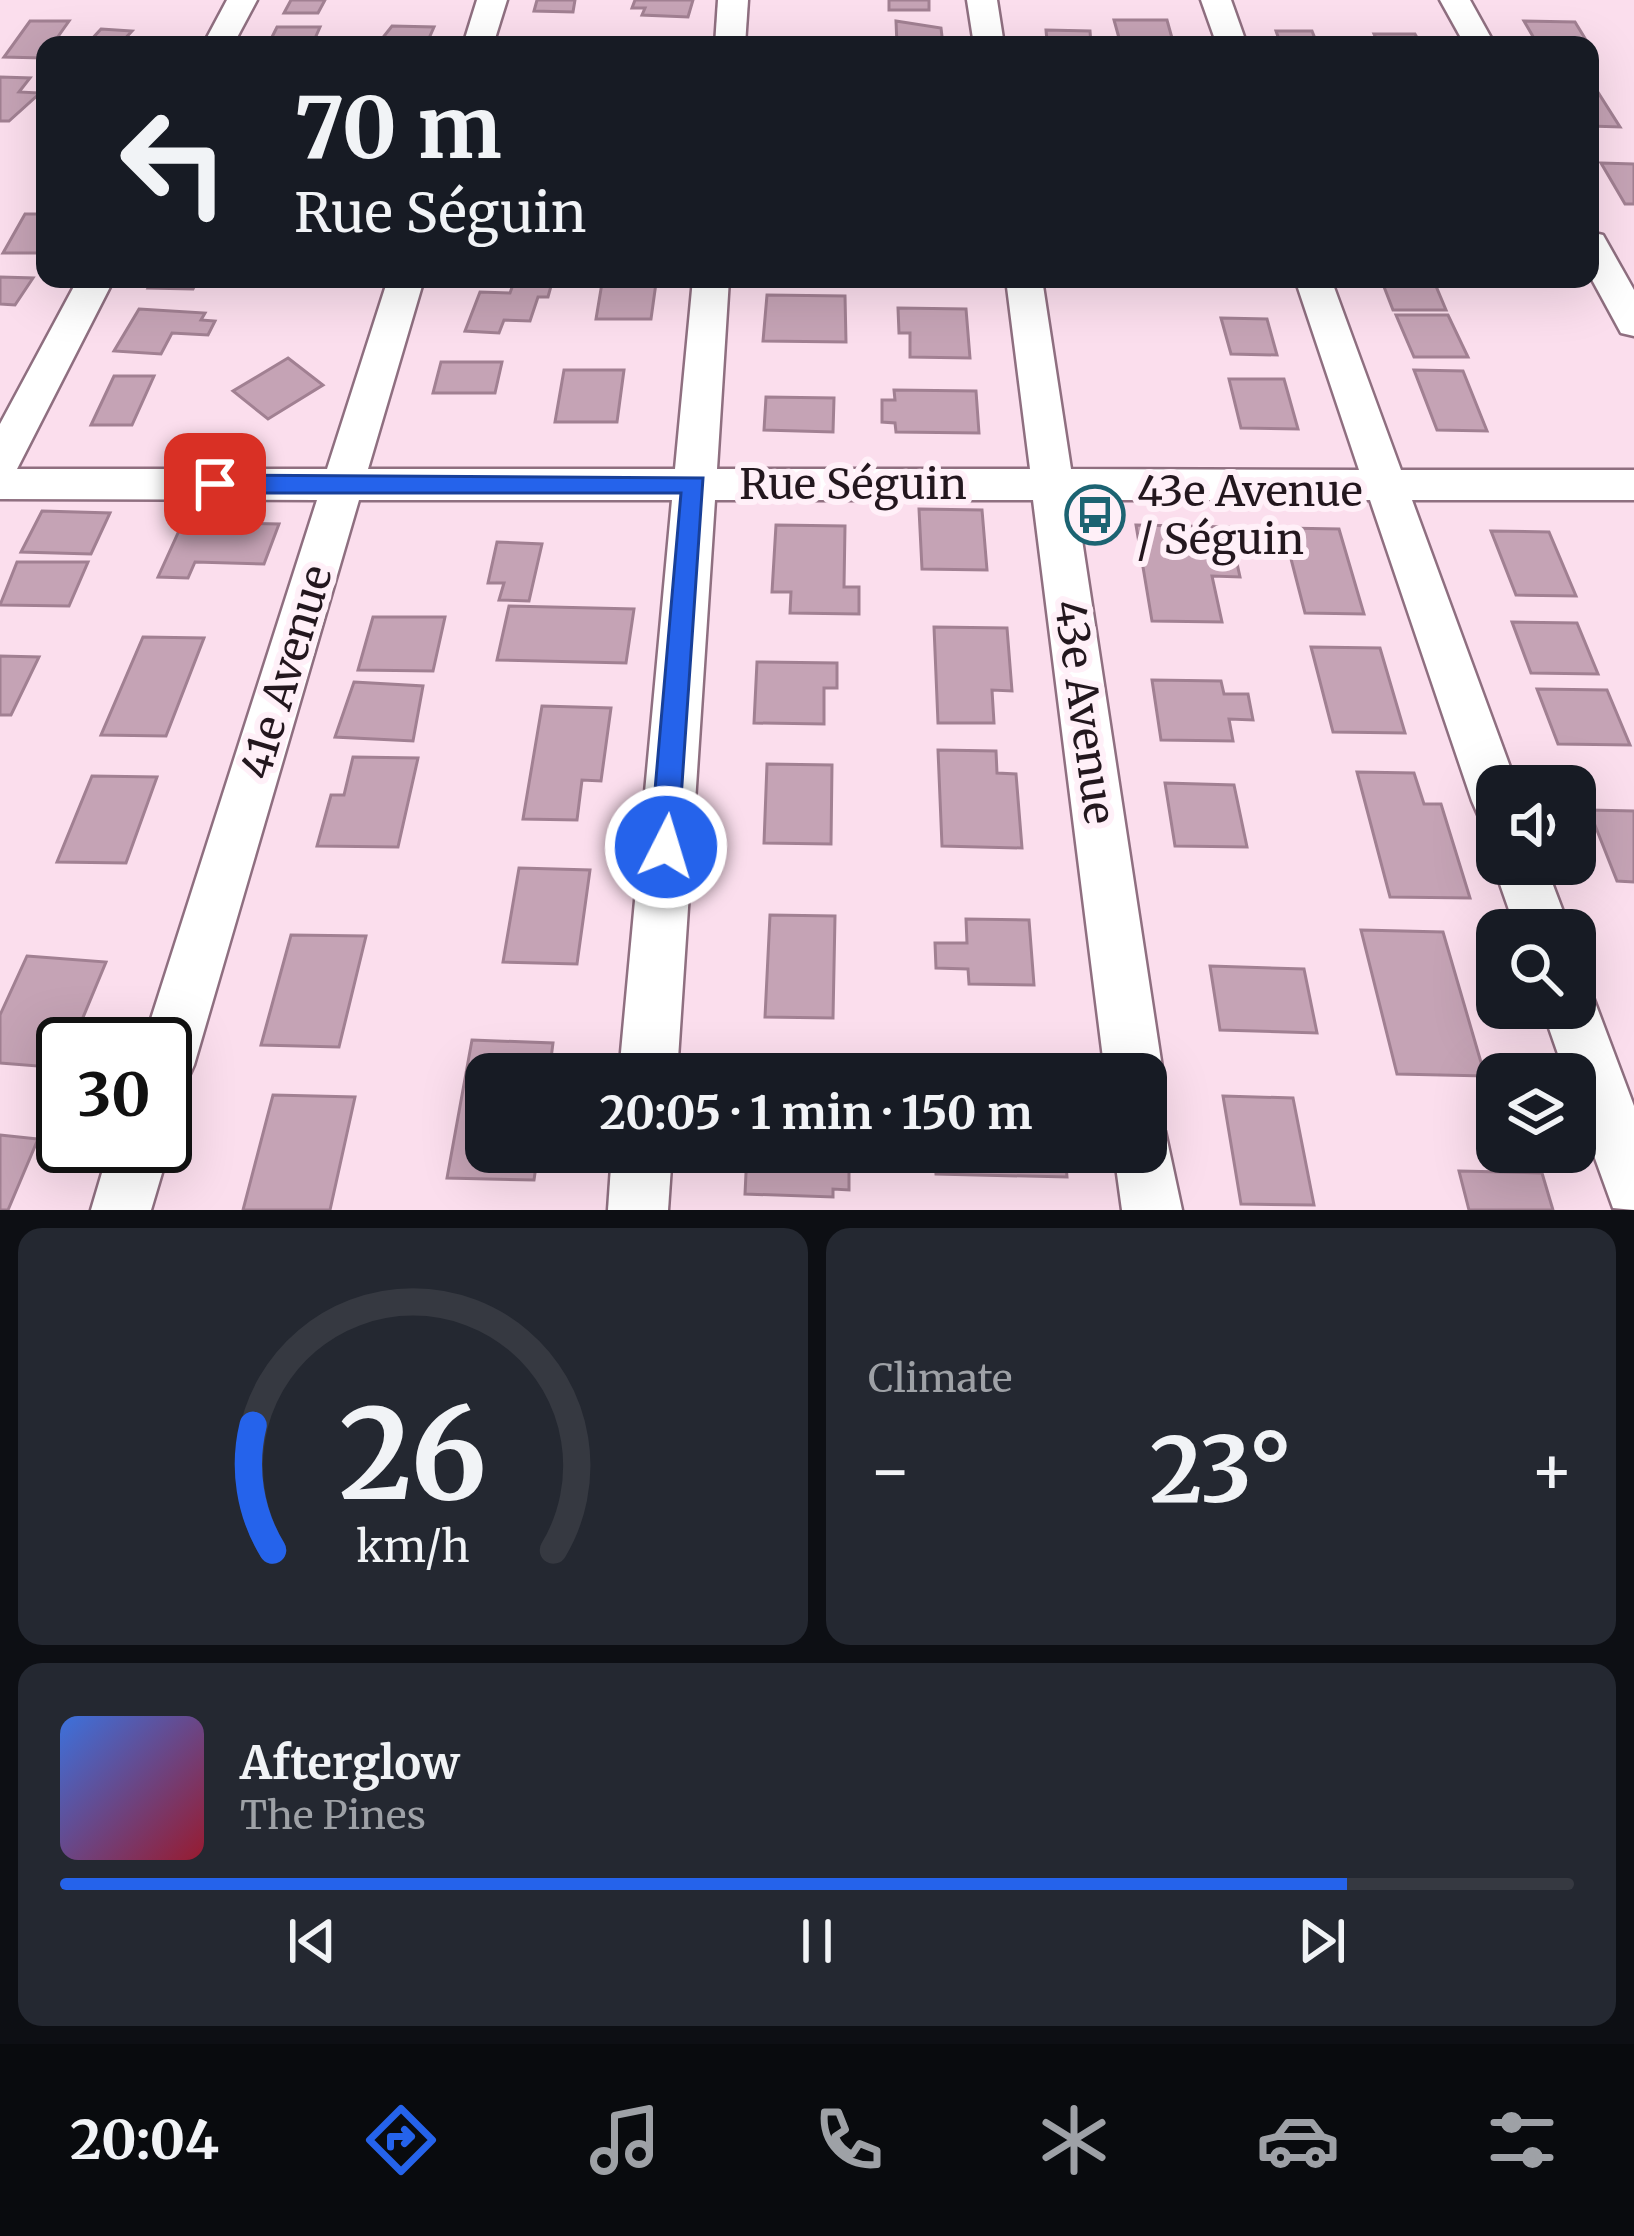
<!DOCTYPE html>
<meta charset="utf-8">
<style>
:root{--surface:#171b24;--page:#242831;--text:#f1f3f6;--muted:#9ea1a6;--line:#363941;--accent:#2563eb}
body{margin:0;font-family:Merriweather,serif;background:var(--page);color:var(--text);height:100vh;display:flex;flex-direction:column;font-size:45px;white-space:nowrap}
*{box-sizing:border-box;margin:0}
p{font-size:39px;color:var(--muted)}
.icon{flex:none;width:66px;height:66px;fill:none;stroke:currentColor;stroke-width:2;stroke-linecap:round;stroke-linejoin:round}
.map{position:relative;height:1210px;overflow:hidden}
.details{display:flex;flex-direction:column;gap:18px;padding:18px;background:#0d0f14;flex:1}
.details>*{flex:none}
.guide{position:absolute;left:36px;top:36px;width:1563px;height:252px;border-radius:24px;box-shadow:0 12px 48px #0002;background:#171b24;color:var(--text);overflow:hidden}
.controls{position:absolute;left:1476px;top:765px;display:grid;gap:24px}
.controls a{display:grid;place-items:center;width:120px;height:120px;border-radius:24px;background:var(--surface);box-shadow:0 12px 48px #0002;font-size:60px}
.speed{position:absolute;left:36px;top:1017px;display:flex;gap:24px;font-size:60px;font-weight:700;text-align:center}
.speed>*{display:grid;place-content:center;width:156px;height:156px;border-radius:50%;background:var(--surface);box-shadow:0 12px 48px #0002;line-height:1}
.speed .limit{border:6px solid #111;border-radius:18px;background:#fff;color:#111}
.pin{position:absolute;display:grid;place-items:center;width:102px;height:102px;color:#fff;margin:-51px;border-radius:24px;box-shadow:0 6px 18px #0006}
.me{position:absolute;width:132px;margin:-66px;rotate:5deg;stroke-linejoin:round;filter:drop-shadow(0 0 9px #0008)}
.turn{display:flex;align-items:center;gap:42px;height:252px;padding:0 60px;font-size:54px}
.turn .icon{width:156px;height:156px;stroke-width:2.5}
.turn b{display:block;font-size:84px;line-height:102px}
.big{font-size:90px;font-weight:700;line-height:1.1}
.details .tile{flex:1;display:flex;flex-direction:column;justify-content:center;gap:18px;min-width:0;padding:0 42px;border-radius:24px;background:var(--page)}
.details .dial{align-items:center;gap:0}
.dial svg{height:312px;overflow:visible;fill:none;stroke:var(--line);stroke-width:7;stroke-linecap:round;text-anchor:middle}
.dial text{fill:var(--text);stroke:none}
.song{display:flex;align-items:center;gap:36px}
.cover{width:144px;height:144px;border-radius:18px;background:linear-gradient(135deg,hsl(220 70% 55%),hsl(350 70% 35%))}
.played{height:12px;border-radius:6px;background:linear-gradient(90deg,var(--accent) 85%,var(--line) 85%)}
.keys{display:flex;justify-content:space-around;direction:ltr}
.heat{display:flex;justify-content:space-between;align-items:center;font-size:66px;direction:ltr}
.details .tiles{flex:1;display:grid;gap:18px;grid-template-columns:1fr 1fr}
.tile:last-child{grid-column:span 2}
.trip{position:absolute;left:465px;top:1053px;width:702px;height:120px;border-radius:24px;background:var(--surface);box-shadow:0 12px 48px #0002;font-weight:700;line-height:120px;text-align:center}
.tabs{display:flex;height:192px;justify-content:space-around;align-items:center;background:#090b0e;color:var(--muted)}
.tabs .icon{width:84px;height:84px}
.tabs .selected{color:var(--accent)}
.tabs b{font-size:54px;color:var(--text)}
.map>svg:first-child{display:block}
.building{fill:#c5a3b5;stroke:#a18092;stroke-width:3}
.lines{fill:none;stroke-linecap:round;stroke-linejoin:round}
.minor-casing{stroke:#8f6f80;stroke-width:5}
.minor{fill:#fff;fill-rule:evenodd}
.route{fill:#2563eb;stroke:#184099;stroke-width:3}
.labels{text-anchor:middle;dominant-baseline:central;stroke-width:12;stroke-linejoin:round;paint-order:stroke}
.street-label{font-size:42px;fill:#23171e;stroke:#fff0f8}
.poi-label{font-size:42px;fill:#23171e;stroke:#fff0f8;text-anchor:start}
</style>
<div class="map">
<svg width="1634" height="1210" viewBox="0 0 1634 1210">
<rect width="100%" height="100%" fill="#fbdeed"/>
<g class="building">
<polygon points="291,0 325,0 318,13 284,13"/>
<polygon points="537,0 575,0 573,12 534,11"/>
<polygon points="635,0 693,0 688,17 642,15 645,8 632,8"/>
<rect x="889" y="0" width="40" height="10"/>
<polygon points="1114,20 1167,20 1172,38 1119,38"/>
<polygon points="30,21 69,21 52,45 45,45 43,58 4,57"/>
<polygon points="896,21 941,28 943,45 897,45"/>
<polygon points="1524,21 1575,22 1586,40 1535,40"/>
<polygon points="392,26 434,27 426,45 377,45"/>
<polygon points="277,27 320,27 312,45 268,45"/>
<polygon points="101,29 132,31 121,43 90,41"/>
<polygon points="1046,30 1090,31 1091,45 1039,45 1047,41"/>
<polygon points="1276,31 1312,31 1316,41 1327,45 1281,45"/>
<polygon points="1374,34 1415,34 1421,45 1379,45"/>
<polygon points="0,77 30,78 19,92 40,93 9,121 0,121"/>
<polygon points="1590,86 1594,86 1620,127 1590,126"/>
<polygon points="1601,163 1634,164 1634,204 1625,204"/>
<polygon points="25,214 45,214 45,253 3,253"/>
<polygon points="0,277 33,278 15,305 0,304"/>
<polygon points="152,279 198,279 193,289 148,288"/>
<polygon points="515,279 553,279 548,297 538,297 530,321 504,320 499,333 465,331 480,292 510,293"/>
<polygon points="1381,279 1433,279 1446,310 1393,310"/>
<polygon points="602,283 656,283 651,319 596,319"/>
<polygon points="767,295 845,296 846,342 763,341"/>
<polygon points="898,308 966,309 970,358 910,357 910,333 899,333"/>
<polygon points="139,309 205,313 201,320 215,321 208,335 172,333 161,354 114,351"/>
<polygon points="1396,315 1448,315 1468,357 1414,357"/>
<polygon points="1221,318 1267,319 1277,355 1231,354"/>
<polygon points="288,358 323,385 268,419 233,391"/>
<polygon points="441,362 502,362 495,393 433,393"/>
<polygon points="564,370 624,370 617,422 555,422"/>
<polygon points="1414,370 1463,371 1487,431 1437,430"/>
<polygon points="114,376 154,376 132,425 91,425"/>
<polygon points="1229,379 1284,379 1298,429 1241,428"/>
<polygon points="894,390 976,391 979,433 896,432 895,423 882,422 882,400 895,400"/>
<polygon points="766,397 834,398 833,432 764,430"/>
<polygon points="919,509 982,510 987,570 922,569"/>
<polygon points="42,511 110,513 91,554 21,552"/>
<polygon points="183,522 279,524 264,564 195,562 188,578 158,577"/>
<polygon points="776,525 845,526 844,587 859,587 859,614 790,613 791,592 772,592"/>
<polygon points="1136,525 1229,527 1240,577 1212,576 1222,622 1152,621"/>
<polygon points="1283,528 1339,529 1364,614 1305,613"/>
<polygon points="1491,531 1549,532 1576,596 1516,595"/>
<polygon points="497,542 542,544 529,601 499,600 504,583 488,583"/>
<polygon points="17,562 88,562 69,606 0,605"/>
<polygon points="509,606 634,609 626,663 497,660"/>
<polygon points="373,617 445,617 433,671 358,670"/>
<polygon points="1512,622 1577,623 1598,674 1531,673"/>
<polygon points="934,627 1007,628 1012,691 992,690 994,723 938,723"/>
<polygon points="143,637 204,638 166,736 101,735"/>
<polygon points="1311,647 1380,648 1405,733 1333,732"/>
<polygon points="0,656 39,657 11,715 0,715"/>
<polygon points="757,662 837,663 837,688 824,688 824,724 754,723"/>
<polygon points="1152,680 1221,681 1224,694 1248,694 1253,720 1229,719 1233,741 1161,740"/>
<polygon points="354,682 423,686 413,741 335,737"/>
<polygon points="1537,689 1607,690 1630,745 1558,744"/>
<polygon points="542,706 611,708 601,781 582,780 577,820 523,819"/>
<polygon points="938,750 996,751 997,773 1016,774 1022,848 942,846"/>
<polygon points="353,757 418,758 398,847 317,846 331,795 344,795"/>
<polygon points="767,764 832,765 831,844 764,843"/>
<polygon points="1357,772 1414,773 1424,804 1441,804 1470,898 1390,897"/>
<polygon points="92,776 157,777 126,863 57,862"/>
<polygon points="1165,783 1234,785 1247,847 1175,846"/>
<polygon points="1589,810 1634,811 1634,882 1617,881"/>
<polygon points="519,868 590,870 577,964 503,962"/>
<polygon points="770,915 835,916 833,1018 765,1017"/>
<polygon points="966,919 1029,920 1034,985 969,984 968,969 936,968 935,943 967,943"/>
<polygon points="1361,930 1443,932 1485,1076 1397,1074"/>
<polygon points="291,935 366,936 339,1047 261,1045"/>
<polygon points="27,956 106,962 72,1044 63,1044 62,1068 0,1063 0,1015"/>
<polygon points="1210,966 1304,969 1317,1033 1220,1030"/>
<polygon points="472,1040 553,1043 549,1074 486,1074 486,1152 538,1152 534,1180 447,1178"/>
<polygon points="273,1095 355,1097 330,1210 243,1210"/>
<polygon points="1223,1096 1293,1098 1314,1205 1241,1204"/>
<polygon points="0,1135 38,1139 8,1210 0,1210"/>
<polygon points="747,1152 849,1152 849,1190 833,1189 833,1197 745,1194"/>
<polygon points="935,1152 1065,1152 1067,1177 936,1174"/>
<polygon points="1459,1171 1542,1173 1553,1210 1469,1210"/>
</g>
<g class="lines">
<defs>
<g id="minor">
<polygon points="227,0 257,0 233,45 203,45"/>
<polygon points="477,0 507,0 493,45 463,45"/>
<polygon points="718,0 748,0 745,45 715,45"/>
<polygon points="967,0 997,0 1004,45 974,45"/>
<polygon points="1201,0 1231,0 1247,45 1217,45"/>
<polygon points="1440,0 1470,0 1495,45 1465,45"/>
<polygon points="1590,232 1603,235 1634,290 1634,336 1621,333 1590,276"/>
<polygon points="78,279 114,279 17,469 327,469 388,279 424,279 368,469 675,469 693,279 729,279 717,469 1030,469 1006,279 1042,279 1071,469 1359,470 1295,279 1331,279 1401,470 1634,470 1634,500 1412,500 1517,786 1497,786 1497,823 1479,817 1472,801 1370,500 1076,500 1163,1074 1154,1094 1146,1098 1146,1074 1105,1074 1033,500 715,500 677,1074 619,1074 672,500 359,500 194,1065 185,1085 165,1094 165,1044 143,1044 317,500 0,499 0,424"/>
<polygon points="1497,855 1497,864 1545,864 1570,930 1516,930 1493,864"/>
<polygon points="1575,983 1590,989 1634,1106 1634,1210 1613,1208 1575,1103 1575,1074 1565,1074 1542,1008 1575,1008"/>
<polygon points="1146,1123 1165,1131 1182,1210 1122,1210 1114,1152 1146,1152"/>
<polygon points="165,1135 170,1146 151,1210 91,1210 110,1146 165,1146"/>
<polygon points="612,1152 672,1152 668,1210 608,1210"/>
</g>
</defs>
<use href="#minor" class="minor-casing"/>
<use href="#minor" class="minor"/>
</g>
<polygon class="route" points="215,475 703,478 677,857 655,857 650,847 681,493 215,493 202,484"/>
<defs>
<symbol id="bus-ring" viewBox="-11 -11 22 22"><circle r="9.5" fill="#fff0f8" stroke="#1c6372" stroke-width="1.5"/><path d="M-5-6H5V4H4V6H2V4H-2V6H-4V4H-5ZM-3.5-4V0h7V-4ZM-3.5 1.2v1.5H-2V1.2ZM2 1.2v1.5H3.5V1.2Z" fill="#1c6372"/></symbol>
</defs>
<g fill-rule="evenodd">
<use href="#bus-ring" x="1062" y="482" width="66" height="66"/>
</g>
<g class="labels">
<g class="street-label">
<text x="853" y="484">Rue Séguin</text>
<text transform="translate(286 672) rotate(-73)">41e Avenue</text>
<text transform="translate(1085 712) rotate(82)">43e Avenue</text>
</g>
<g class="poi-label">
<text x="1137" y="491">43e Avenue<tspan x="1137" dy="48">/ Séguin</tspan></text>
</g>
</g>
</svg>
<div class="controls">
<a><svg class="icon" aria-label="sound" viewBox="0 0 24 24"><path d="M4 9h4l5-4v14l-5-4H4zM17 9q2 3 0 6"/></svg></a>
<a><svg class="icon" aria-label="search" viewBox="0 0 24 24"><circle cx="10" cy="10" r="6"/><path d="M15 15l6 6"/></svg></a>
<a><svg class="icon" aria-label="layers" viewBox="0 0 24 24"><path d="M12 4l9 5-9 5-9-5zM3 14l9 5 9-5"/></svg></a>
</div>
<div class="speed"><div class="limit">30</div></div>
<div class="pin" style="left:215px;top:484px;background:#d93025"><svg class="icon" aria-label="arrive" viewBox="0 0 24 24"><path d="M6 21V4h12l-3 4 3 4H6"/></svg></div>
<svg class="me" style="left:666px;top:847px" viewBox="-20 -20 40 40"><circle r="17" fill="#2563eb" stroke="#fff" stroke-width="3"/><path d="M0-11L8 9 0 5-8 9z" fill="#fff"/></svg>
<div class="trip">20:05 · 1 min · 150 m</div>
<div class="guide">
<div class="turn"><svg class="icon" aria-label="left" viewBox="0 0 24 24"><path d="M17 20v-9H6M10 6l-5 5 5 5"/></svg><div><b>70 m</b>Rue Séguin</div></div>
</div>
</div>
<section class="details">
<div class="tiles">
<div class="tile dial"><svg viewBox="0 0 100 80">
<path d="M14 69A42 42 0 1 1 86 69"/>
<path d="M14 69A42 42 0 0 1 9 37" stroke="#2563eb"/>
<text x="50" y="56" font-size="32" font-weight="700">26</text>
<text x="50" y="72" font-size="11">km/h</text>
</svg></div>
<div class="tile"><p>Climate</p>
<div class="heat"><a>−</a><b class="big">23°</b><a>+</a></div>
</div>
<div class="tile">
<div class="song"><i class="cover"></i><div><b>Afterglow</b><p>The Pines</p></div></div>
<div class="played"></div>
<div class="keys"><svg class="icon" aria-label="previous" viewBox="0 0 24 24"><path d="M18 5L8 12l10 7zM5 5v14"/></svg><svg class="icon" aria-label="pause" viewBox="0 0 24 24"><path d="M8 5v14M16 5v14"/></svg><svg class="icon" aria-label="next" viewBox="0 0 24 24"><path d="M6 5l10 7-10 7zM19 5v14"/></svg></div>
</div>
</div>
</section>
<nav class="tabs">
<b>20:04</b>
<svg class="icon selected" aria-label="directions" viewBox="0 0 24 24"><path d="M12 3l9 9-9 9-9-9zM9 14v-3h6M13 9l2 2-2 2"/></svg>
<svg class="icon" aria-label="music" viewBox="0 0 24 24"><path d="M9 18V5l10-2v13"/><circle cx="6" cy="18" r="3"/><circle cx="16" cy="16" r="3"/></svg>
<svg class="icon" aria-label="phone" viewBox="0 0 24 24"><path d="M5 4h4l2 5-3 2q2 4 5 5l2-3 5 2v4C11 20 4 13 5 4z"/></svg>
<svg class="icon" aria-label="climate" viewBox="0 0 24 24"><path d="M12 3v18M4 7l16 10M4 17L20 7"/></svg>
<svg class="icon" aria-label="car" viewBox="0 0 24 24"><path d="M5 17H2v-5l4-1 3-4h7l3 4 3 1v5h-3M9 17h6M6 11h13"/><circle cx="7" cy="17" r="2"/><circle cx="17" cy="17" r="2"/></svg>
<svg class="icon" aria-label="filters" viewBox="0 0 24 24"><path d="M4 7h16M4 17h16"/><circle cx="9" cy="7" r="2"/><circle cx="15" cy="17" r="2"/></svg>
</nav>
